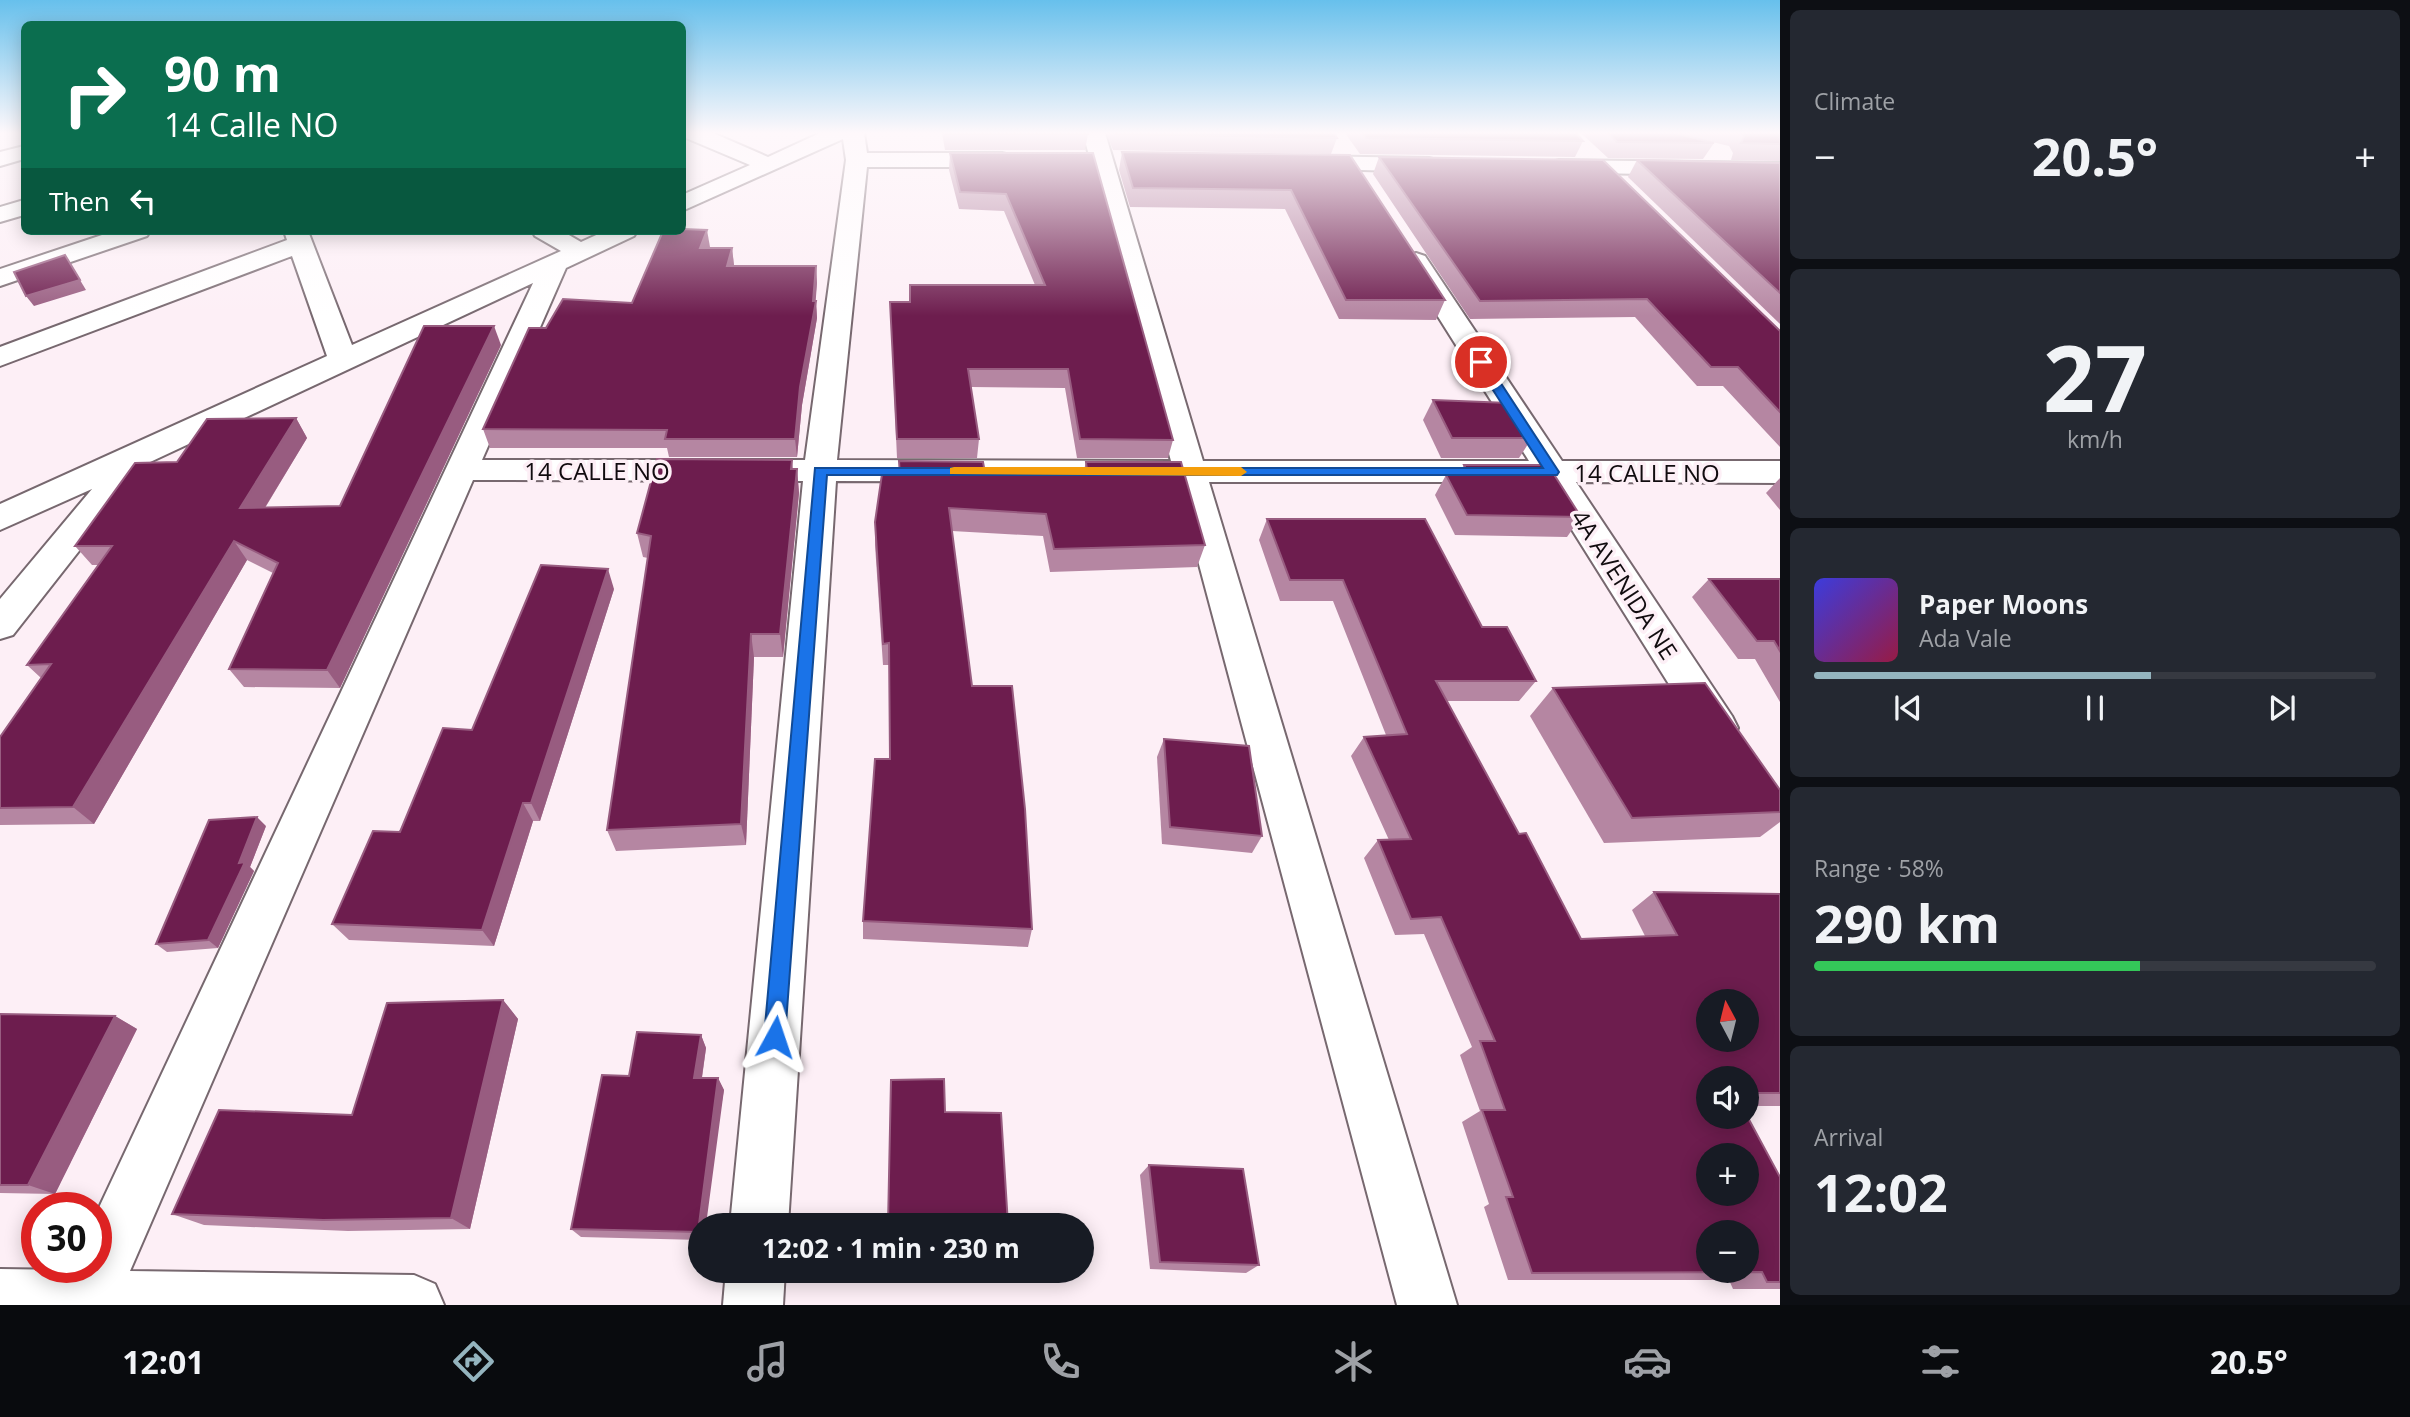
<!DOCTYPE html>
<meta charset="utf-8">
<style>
:root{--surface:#171b24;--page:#242831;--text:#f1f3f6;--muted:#9ea1a6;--line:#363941;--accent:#94b4be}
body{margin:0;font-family:"Open Sans",sans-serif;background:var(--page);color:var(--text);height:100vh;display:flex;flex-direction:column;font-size:26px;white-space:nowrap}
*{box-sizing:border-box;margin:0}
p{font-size:23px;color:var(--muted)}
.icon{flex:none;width:38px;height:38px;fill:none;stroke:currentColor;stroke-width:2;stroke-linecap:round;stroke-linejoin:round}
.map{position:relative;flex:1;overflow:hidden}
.details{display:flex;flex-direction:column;gap:10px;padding:10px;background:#0d0f14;width:630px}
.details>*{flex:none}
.guide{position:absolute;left:21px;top:21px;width:665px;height:214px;border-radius:10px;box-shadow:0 4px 18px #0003;background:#0b6e4f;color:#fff;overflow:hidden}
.needle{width:46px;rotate:353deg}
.buttons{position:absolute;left:1696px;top:989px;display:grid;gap:14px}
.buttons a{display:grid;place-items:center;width:63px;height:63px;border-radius:50%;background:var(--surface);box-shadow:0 4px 18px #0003;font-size:35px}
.speed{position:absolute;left:21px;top:1192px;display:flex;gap:14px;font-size:35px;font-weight:700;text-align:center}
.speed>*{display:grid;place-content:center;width:91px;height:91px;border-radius:50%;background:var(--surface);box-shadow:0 4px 18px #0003;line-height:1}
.speed .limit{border:10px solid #d22;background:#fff;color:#111}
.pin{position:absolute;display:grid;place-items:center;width:60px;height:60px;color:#fff;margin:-30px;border:4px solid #fff;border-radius:50%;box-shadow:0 2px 7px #0007}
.me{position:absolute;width:77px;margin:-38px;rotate:5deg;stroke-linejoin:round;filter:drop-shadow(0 0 5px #0008)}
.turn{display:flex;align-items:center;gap:24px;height:147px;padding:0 28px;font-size:32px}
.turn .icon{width:91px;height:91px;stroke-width:2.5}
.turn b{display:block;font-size:49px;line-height:60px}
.then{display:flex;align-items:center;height:66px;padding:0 28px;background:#0003;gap:14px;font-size:26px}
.big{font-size:52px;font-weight:700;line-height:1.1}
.details .tile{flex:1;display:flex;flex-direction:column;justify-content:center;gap:10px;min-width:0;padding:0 24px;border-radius:10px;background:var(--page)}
.details .dial{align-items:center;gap:0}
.dial b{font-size:91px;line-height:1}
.song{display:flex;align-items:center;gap:21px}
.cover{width:84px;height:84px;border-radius:10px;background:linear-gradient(135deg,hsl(240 70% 55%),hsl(340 70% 35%))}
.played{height:7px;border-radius:4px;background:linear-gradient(90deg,var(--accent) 60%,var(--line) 60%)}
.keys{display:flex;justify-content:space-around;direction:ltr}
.heat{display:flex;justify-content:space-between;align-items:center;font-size:38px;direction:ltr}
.charge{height:10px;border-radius:5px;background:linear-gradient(90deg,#34c759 58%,var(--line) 0)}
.trip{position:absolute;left:688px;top:1213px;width:406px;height:70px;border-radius:35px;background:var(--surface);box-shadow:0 4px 18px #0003;font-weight:700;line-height:70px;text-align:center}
.dock{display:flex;height:112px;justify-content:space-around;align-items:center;background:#090b0e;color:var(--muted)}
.dock .icon{width:49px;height:49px}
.dock .active{color:var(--accent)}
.dock b{font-size:32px;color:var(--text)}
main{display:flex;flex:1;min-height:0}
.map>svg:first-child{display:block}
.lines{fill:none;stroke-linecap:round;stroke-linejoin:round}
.minor-casing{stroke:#77686f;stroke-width:4}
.minor{fill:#fff;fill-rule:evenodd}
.wall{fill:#b586a2}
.shaded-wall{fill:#985c80}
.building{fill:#6d1d4e;stroke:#985c80;stroke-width:2;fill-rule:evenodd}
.route{fill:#1a73e8;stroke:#114b97;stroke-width:2}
.slow{fill:#f59e0b}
.labels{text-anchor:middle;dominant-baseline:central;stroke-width:7;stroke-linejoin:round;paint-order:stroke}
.street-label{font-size:24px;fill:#110c0f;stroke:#fdeff6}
</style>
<main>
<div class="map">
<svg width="1780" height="1305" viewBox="0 0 1780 1305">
<rect width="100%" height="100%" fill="#fdeff6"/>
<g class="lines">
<defs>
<g id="minor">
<polygon points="683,133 713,133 768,157 820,133 864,133 867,153 1002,153 1010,155 1013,160 1010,165 1002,167 867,167 837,460 1171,461 1083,133 1105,133 1203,461 1529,461 1403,261 1407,256 1416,253 1425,256 1562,461 1780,461 1780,483 1576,482 1732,716 1738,728 1732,740 1718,745 1704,740 1542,482 1209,482 1457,1305 1397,1305 1177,482 836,481 788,1225 730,1225 803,481 473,480 130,1271 414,1275 435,1284 444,1305 0,1305 0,1269 70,1270 72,1267 96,1267 96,1214 533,283 148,463 13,635 0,639 0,599 92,489 0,530 0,504 327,356 292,256 0,366 0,347 287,240 284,231 308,231 352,345 561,251 535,236 532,231 562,231 581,242 605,231 637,231 634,236 566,268 482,460 805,460 846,160 843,139 682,211 682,195 750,165 686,138"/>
<polygon points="24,146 24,159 0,166 0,152"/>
<polygon points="1304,156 1429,158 1437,160 1440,165 1437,170 1429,172 1296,168 1293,163 1296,158"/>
<polygon points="1559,160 1780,163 1780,177 1551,172 1548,167 1551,162"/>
<polygon points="24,200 24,215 0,222 0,207"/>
<polygon points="114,231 150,231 147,236 0,286 0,269"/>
<polygon points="726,1270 785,1270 783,1305 723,1305"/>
</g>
</defs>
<use href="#minor" class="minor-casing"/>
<use href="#minor" class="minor"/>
</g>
<g class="wall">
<polygon points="942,133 1088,133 1088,134 1085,150 945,150"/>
<polygon points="1106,133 1334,133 1337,138 1331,154 1113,150"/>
<polygon points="1345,133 1576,133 1583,141 1575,157 1360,154"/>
<polygon points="1581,133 1675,133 1714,143 1703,159 1608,158"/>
<polygon points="1675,133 1780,133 1780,161 1731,160 1733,153 1729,146"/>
<polygon points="1122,152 1350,155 1445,300 1436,320 1339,319 1285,209 1130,207 1119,170"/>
<polygon points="950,153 1093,153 1173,440 1168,458 1077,458 1065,388 971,387 979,439 977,458 897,458 890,302 910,302 910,285 1035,285 1004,211 959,209 949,170"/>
<polygon points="1379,157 1780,331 1780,447 1723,386 1697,386 1635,317 1470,319 1373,174"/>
<polygon points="1637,160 1780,163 1780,324 1628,177"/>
<polygon points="710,248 732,248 734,266 816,266 817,283 815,301 816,301 817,318 802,405 797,457 669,457 667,448 490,448 483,429 632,303"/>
<polygon points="501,345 340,688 244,687 229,669 273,573 247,560 94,824 0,825 0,737 41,678 27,665 98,565 92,565 75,546 296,418 307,438 265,508 340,506"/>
<polygon points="1433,400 1532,438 1519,458 1441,458 1423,420"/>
<polygon points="792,460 793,469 797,469 799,493 783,657 754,657 746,845 616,851 607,830 648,558 643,557 637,533"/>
<polygon points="899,461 985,473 1084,470 1086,462 1205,545 1197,567 1050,572 1043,536 952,531 972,686 1032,929 1028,947 863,939 863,921 890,759 889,665 883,665 875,545 875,522 899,474"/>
<polygon points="1464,465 1581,517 1567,537 1455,535 1435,495 1446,475 1459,475"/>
<polygon points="1780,478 1780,510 1766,493"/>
<polygon points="1267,519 1482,627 1536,681 1519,701 1446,701 1519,834 1581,939 1645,936 1632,910 1654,892 1780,894 1780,1106 1746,1106 1746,1078 1708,1078 1780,1178 1780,1289 1733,1289 1729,1280 1508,1280 1484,1207 1489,1204 1462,1122 1480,1111 1460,1055 1472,1047 1424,934 1395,935 1364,858 1378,840 1389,840 1351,756 1364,737 1386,735 1333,601 1280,601 1259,540"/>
<polygon points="1709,579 1780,579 1780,702 1755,659 1738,659 1692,597"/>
<polygon points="614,589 540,821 533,821 494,946 349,940 332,924 472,730"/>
<polygon points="1553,688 1780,790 1780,822 1760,837 1604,843 1530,716"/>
<polygon points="1164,739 1262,836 1252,853 1162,844 1157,757"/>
<polygon points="266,826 250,867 254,871 218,948 167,952 156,944"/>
<polygon points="503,1000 518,1019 470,1229 348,1231 204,1225 172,1214 352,1115"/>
<polygon points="0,1014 115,1016 137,1029 55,1194 0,1193"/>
<polygon points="701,1035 706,1048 702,1078 718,1078 724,1090 700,1225 700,1240 581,1237 571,1229 629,1076"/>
<polygon points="1149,1165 1259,1265 1246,1273 1150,1269 1140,1175"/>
</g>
<g class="shaded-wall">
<polygon points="707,230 710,247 700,248"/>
<polygon points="732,248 734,265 730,284 727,266"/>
<polygon points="65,255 86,290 34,306 26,296"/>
<polygon points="816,266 817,283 815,310 816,301 817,318 802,405 797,457 795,439 800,387 813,301"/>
<polygon points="494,326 501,345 340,688 327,670"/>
<polygon points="296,418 307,438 253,527 240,508"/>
<polygon points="797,469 799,493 783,657 780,634"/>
<polygon points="234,541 247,560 94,824 73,807"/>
<polygon points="608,569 614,589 540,821 531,803"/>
<polygon points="751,634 754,657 746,845 741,824"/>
<polygon points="523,803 533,821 494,946 482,930"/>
<polygon points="257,817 266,826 250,867 254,871 218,948 208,940"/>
<polygon points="503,1000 518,1019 470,1229 451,1218"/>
<polygon points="115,1016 137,1029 55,1194 28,1185"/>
<polygon points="701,1035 706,1048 700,1090 694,1078"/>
<polygon points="718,1078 724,1090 706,1225 700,1225 700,1235 698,1232"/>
</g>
<g class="building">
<rect x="946" y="133" width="142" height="1"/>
<polygon points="1115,133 1334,133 1337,138 1116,134"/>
<polygon points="1363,133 1576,133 1583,141 1366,138"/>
<polygon points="1608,133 1675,133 1714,143 1617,142"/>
<polygon points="1741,133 1780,133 1780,144 1741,143 1744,136"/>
<polygon points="1122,152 1350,155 1445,300 1346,300 1291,190 1133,188"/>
<polygon points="950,153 1093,153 1173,440 1080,439 1068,369 968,369 979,439 897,439 890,302 910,302 910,285 1045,285 1006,194 960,192"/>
<polygon points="1379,157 1603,160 1780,331 1780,412 1738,367 1711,367 1647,299 1480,301"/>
<polygon points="1637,160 1780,163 1780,293"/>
<polygon points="682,229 707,230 700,248 732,248 727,266 816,266 813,301 816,301 800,387 795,439 665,439 667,430 483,429 529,328 546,328 563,299 632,303 663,231 682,231"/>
<polygon points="65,255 80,280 26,296 14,272"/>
<polygon points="424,326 494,326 327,670 229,669 278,563 234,541 73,807 0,808 0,737 51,664 27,665 112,546 75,546 135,463 177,462 207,419 296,418 240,508 340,506"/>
<polygon points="1433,400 1509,403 1532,438 1452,438"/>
<polygon points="657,459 792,460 791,469 797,469 780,634 751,634 741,824 607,830 651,536 637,533"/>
<polygon points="899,461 983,462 985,473 1087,470 1086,462 1181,462 1205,545 1054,549 1046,514 949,508 972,686 1012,686 1025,809 1032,929 863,921 875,759 890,759 889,643 883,644 875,522 882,474 900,475"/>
<polygon points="1464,465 1548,465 1581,517 1467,515 1446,475 1469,475"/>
<path d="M1267,519H1425L1482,627H1507L1536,681H1436L1519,834L1526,833L1581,939L1677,935L1654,892L1780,894V1093H1746V1078H1708V1116H1746V1114L1780,1177V1282H1767L1762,1272L1532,1273L1506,1197H1513L1482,1110H1505L1480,1041H1495L1441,917L1411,919L1378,840L1411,839L1364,737L1407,734L1343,580H1290ZM1708,1001H1746V1040H1708ZM1708,1155H1746V1194H1708ZM1708,1232H1746V1270H1708Z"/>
<polygon points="541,565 608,569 531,803 523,803 482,930 332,924 373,831 400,832 443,728 472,730"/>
<polygon points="1709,579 1780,579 1780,651 1774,641 1757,641"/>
<polygon points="1705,683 1780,790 1780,812 1632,818 1553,688"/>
<polygon points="1164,739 1249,746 1262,836 1170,827"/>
<polygon points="257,817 239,863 245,862 208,940 156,944 209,820"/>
<polygon points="503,1000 451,1218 323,1220 172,1214 219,1110 352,1115 387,1003"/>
<polygon points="0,1014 115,1016 28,1185 0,1185"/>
<polygon points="637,1032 701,1035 694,1078 718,1078 698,1232 571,1229 602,1075 629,1076"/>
<polygon points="944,1079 945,1112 1001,1113 1008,1225 888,1225 891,1080"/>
<polygon points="1149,1165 1243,1169 1259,1265 1160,1262"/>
</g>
<linearGradient id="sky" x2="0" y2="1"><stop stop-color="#67c0ec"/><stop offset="0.42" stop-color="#fef8fb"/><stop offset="1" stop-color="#fef8fb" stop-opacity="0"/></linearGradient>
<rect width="1780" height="316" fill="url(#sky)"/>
<polygon class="route" points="1477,359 1485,359 1559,472 1557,475 827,475 785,1037 782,1044 775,1047 767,1044 764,1037 815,468 1543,468 1475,362"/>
<polygon class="slow" points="954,467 1241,467 1247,472 1241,476 950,474 950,468"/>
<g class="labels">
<g class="street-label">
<text x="597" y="470">14 CALLE NO</text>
<text x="1647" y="472">14 CALLE NO</text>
<text transform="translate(1625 584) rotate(57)">4A AVENIDA NE</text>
</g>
</g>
</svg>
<div class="buttons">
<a><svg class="needle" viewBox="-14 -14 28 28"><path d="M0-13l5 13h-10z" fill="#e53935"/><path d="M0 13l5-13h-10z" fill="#9ea1a6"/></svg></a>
<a><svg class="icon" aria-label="sound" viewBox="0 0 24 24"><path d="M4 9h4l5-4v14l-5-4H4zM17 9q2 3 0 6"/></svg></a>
<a>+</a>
<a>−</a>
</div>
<div class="speed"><div class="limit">30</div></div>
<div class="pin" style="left:1481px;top:362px;background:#d93025"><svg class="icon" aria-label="arrive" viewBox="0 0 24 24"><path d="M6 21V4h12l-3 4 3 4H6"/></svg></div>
<svg class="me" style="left:775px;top:1037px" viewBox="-20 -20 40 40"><path d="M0-17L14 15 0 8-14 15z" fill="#1a73e8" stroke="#fff" stroke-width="4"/></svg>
<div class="trip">12:02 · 1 min · 230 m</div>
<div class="guide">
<div class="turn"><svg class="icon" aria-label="right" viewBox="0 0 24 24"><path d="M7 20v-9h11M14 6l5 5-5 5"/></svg><div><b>90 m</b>14 Calle NO</div></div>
<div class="then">Then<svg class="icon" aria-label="left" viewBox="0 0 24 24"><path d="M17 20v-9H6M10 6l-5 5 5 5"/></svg></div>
</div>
</div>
<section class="details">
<div class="tile"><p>Climate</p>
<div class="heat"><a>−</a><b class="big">20.5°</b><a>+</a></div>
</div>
<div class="tile dial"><b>27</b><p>km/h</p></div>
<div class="tile">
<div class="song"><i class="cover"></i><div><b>Paper Moons</b><p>Ada Vale</p></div></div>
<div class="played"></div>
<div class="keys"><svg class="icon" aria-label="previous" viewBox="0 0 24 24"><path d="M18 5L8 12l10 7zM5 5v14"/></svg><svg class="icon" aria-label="pause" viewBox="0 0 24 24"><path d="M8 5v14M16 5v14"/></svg><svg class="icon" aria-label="next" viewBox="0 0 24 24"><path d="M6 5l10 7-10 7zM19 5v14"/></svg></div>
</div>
<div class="tile"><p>Range · 58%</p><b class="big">290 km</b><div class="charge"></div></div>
<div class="tile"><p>Arrival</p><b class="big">12:02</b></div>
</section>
</main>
<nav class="dock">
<b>12:01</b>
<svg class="icon active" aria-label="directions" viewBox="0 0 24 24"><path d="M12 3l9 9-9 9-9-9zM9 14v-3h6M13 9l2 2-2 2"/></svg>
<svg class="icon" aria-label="music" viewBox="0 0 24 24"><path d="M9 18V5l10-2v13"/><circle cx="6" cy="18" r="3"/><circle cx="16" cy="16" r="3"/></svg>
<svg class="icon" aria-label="phone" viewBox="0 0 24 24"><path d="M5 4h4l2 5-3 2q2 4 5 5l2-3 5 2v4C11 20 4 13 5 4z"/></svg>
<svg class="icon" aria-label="climate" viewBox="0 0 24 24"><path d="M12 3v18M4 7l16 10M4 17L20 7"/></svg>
<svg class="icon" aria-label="car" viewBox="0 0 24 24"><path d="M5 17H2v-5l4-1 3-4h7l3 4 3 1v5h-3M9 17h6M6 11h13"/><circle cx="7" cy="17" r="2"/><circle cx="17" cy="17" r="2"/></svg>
<svg class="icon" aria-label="filters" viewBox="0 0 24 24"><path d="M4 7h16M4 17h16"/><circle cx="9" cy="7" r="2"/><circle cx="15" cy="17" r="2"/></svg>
<b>20.5°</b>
</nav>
